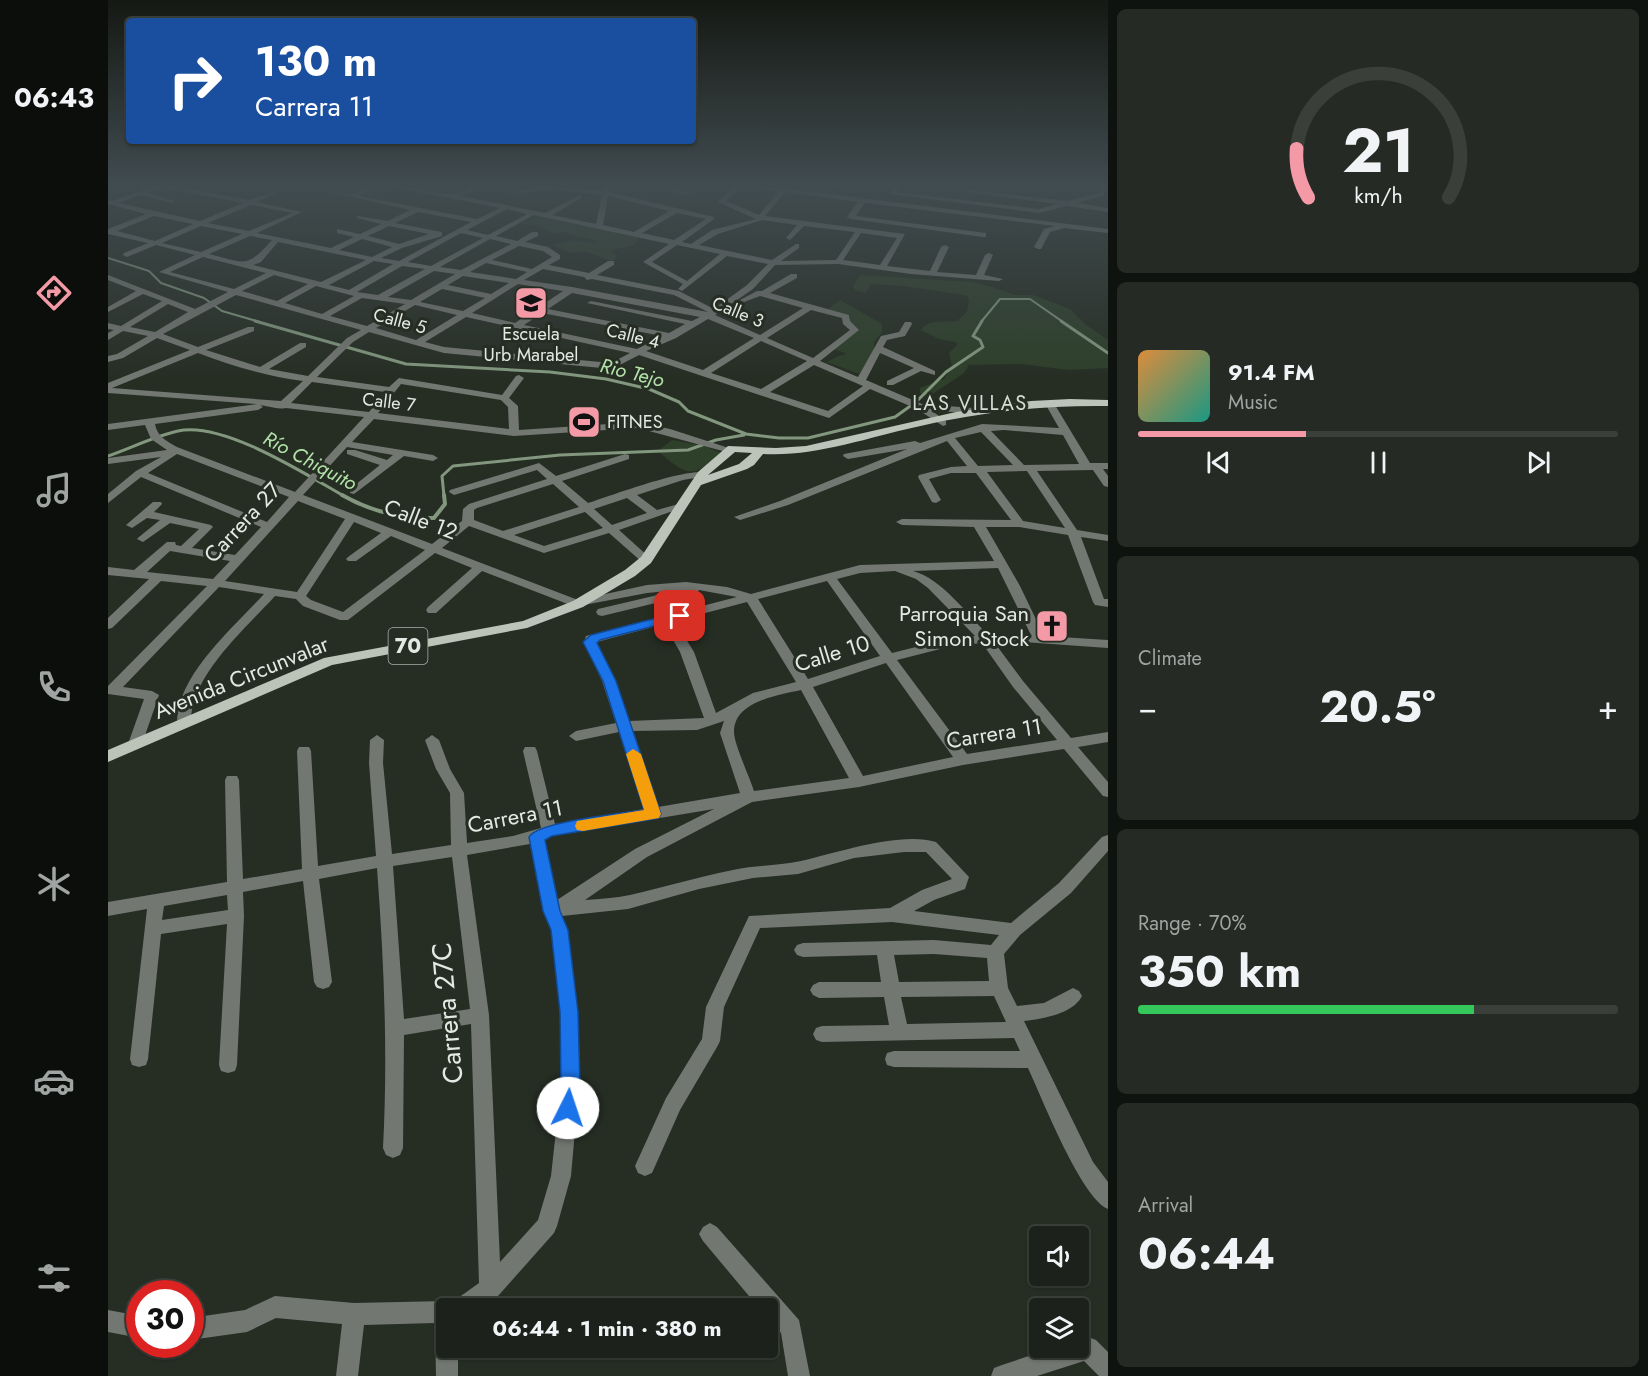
<!DOCTYPE html>
<meta charset="utf-8">
<style>
:root{--surface:#1c221b;--page:#252a24;--text:#f1f3f6;--muted:#a0a4a3;--line:#3a3f3a;--accent:#f49aa6}
body{margin:0;font-family:Jost,sans-serif;background:var(--page);color:var(--text);height:100vh;display:flex;flex-direction:column;font-size:22px;white-space:nowrap}
*{box-sizing:border-box;margin:0}
p{font-size:20px;color:var(--muted)}
.icon{flex:none;width:33px;height:33px;fill:none;stroke:currentColor;stroke-width:2;stroke-linecap:round;stroke-linejoin:round}
.map{position:relative;flex:1;overflow:hidden}
.sheet{display:flex;flex-direction:column;gap:9px;padding:9px;background:#0f130f;width:540px}
.sheet>*{flex:none}
.banner{position:absolute;left:18px;top:18px;width:570px;height:126px;border-radius:6px;box-shadow:0 2px 4px #0004,0 0 0 2px var(--line);background:#1a4fa0;color:#fff;overflow:hidden}
.controls{position:absolute;left:921px;top:1226px;display:grid;gap:12px}
.controls a{display:grid;place-items:center;width:60px;height:60px;border-radius:6px;background:var(--surface);box-shadow:0 2px 4px #0004,0 0 0 2px var(--line);font-size:30px}
.speed{position:absolute;left:18px;top:1280px;display:flex;gap:12px;font-size:30px;font-weight:700;text-align:center}
.speed>*{display:grid;place-content:center;width:78px;height:78px;border-radius:50%;background:var(--surface);box-shadow:0 2px 4px #0004,0 0 0 2px var(--line);line-height:1}
.speed .limit{border:9px solid #d22;background:#fff;color:#111}
.pin{position:absolute;display:grid;place-items:center;width:51px;height:51px;color:#fff;margin:-26px;border-radius:12px;box-shadow:0 3px 9px #0006}
.me{position:absolute;width:66px;margin:-33px;rotate:4deg;stroke-linejoin:round;filter:drop-shadow(0 0 4px #0008)}
.turn{display:flex;align-items:center;gap:21px;height:126px;padding:0 30px;font-size:27px}
.turn .icon{width:78px;height:78px;stroke-width:2.5}
.turn b{display:block;font-size:42px;line-height:51px}
.big{font-size:45px;font-weight:700;line-height:1.1}
.sheet .widget{flex:1;display:flex;flex-direction:column;justify-content:center;gap:9px;min-width:0;padding:0 21px;border-radius:9px;background:var(--page)}
.sheet .dial{align-items:center;gap:0}
.dial svg{height:156px;overflow:visible;fill:none;stroke:var(--line);stroke-width:7;stroke-linecap:round;text-anchor:middle}
.dial text{fill:var(--text);stroke:none}
.song{display:flex;align-items:center;gap:18px}
.cover{width:72px;height:72px;border-radius:9px;background:linear-gradient(135deg,hsl(30 70% 55%),hsl(170 70% 35%))}
.played{height:6px;border-radius:3px;background:linear-gradient(90deg,var(--accent) 35%,var(--line) 35%)}
.keys{display:flex;justify-content:space-around;direction:ltr}
.heat{display:flex;justify-content:space-between;align-items:center;font-size:33px;direction:ltr}
.charge{height:9px;border-radius:4px;background:linear-gradient(90deg,#34c759 70%,var(--line) 0)}
.trip{position:absolute;left:328px;top:1298px;width:342px;height:60px;border-radius:6px;background:var(--surface);box-shadow:0 2px 4px #0004,0 0 0 2px var(--line);font-weight:700;line-height:60px;text-align:center}
main{display:flex;flex:1;min-height:0}
.tabs{display:flex;flex-direction:column;width:108px;justify-content:space-around;align-items:center;background:#0b0e0b;color:var(--muted)}
.tabs .icon{width:42px;height:42px}
.tabs .selected{color:var(--accent)}
.tabs b{font-size:27px;color:var(--text)}
.map>svg:first-child{display:block}
.green{fill:#2e3f2a}
.lines{fill:none;stroke-linecap:round;stroke-linejoin:round}
.stream-far2{stroke:#82977e;stroke-width:2}
.stream-far1{stroke:#82977e;stroke-width:3}
.stream{stroke:#82977e;stroke-width:4}
.minor{fill:#737772;fill-rule:evenodd}
.major{fill:#bcc4ba;fill-rule:evenodd}
.route{fill:#1a73e8;stroke:#114b97;stroke-width:1.5}
.slow{fill:#f59e0b}
.labels{text-anchor:middle;dominant-baseline:central;stroke-width:6;stroke-linejoin:round;paint-order:stroke}
.far-street-label{font-size:18px;fill:#e4e9e3;stroke:#262e24}
.far-poi-label{font-size:18px;fill:#e4e9e3;stroke:#262e24}
.far-water-label{font-size:20px;font-style:italic;fill:#b3e2a9;stroke:#262e24}
.far-neighbourhood-label{font-size:20px;letter-spacing:1.5px;fill:#d3ddd1;stroke:#262e24}
.shield{fill:#262e24;stroke:#abb1aa;stroke-width:1.5}
.shield-label{font-size:21px;font-weight:bold;fill:#e4e9e3}
.street-label{font-size:22px;fill:#e4e9e3;stroke:#262e24}
.poi-label{font-size:22px;fill:#e4e9e3;stroke:#262e24;text-anchor:end}
.near-street-label{font-size:27px;fill:#e4e9e3;stroke:#262e24}
</style>
<main>
<nav class="tabs">
<b>06:43</b>
<svg class="icon selected" aria-label="directions" viewBox="0 0 24 24"><path d="M12 3l9 9-9 9-9-9zM9 14v-3h6M13 9l2 2-2 2"/></svg>
<svg class="icon" aria-label="music" viewBox="0 0 24 24"><path d="M9 18V5l10-2v13"/><circle cx="6" cy="18" r="3"/><circle cx="16" cy="16" r="3"/></svg>
<svg class="icon" aria-label="phone" viewBox="0 0 24 24"><path d="M5 4h4l2 5-3 2q2 4 5 5l2-3 5 2v4C11 20 4 13 5 4z"/></svg>
<svg class="icon" aria-label="climate" viewBox="0 0 24 24"><path d="M12 3v18M4 7l16 10M4 17L20 7"/></svg>
<svg class="icon" aria-label="car" viewBox="0 0 24 24"><path d="M5 17H2v-5l4-1 3-4h7l3 4 3 1v5h-3M9 17h6M6 11h13"/><circle cx="7" cy="17" r="2"/><circle cx="17" cy="17" r="2"/></svg>
<svg class="icon" aria-label="filters" viewBox="0 0 24 24"><path d="M4 7h16M4 17h16"/><circle cx="9" cy="7" r="2"/><circle cx="15" cy="17" r="2"/></svg>
</nav>
<div class="map">
<svg width="1000" height="1376" viewBox="0 0 1000 1376">
<rect width="100%" height="100%" fill="#262e24"/>
<g class="green">
<polygon points="432,216 529,236 530,240 526,245 502,251 510,257 503,261 479,252 462,253 445,245 466,240 486,243 489,241 453,232 448,234 429,226 412,224"/>
<path d="M752,275L864,282L885,287L906,295H925L962,309L977,324L1000,340V368L961,370L913,364L861,365L856,373L820,397L812,393V388L836,379L844,366L841,353L849,345L848,342L831,339L813,330C821,318 836,323 849,321L859,312L861,300L859,296L850,294L794,286L763,284L758,293L747,290L745,286Z"/>
<polygon points="732,300 774,324 774,332 766,342 766,352 751,374 719,362 730,356 737,355 737,353 725,349 750,331 741,323 743,316 720,309"/>
<path d="M564,440L597,446L613,453C584,481 577,474 550,451Z"/>
</g>
<g class="lines">
<g class="stream-far2">
<polyline points="0,258 41,271 53,283 96,298 114,311 152,322"/>
<polyline points="873,322 892,299 922,299 955,322"/>
</g>
<g class="stream-far1">
<polyline points="147,321 298,364 442,372 498,379 541,389 571,402 580,411 638,434 671,438 700,438 787,417 808,402 838,372 875,347 872,340 865,336 874,321"/>
<polyline points="953,321 1000,353"/>
<path d="M0,456C23,448 47,436 70,431C115,421 197,474 236,496"/>
<polyline points="336,496 334,476 345,466 452,455 580,450 608,440 636,435"/>
</g>
<path class="stream" d="M234,495C262,511 293,519 326,518L337,504L336,495"/>
<g class="minor">
<path d="M46,186H67L141,200L166,192V194L149,202L194,212L149,233L223,248L246,237L229,233V229L252,234L273,224L249,218V216L280,221L302,210L204,188V186L243,195L261,186H269L251,196L369,219L392,208L281,186C302,185 322,193 343,194C354,194 365,186 376,186L354,196L437,213L472,195L474,198L444,215L488,224L494,195L445,189L409,193L406,191L437,186L495,191L496,186H502L501,192L606,217V219L574,242L583,244L604,230L648,219L610,202L626,186H633L618,201L651,215L670,192L638,186L675,188L1000,229V233L956,228L942,232L933,249H930L926,247L936,229L947,226L757,203L748,216L878,233V237H875L743,219L739,217L750,202L677,192L657,216L797,234L779,266L822,271L833,247L837,245L841,247L829,272L868,275L877,255L881,253L885,255L876,275L895,279L891,281L803,274L730,264L667,265L645,289L607,315L652,335L695,308L652,296L636,302L632,300L649,291H654L683,274H689V278L662,293L741,315L742,321L751,330L712,361L750,377L773,336L791,332L797,322H803L804,324L797,336L779,340L775,347L827,371V375L813,371L785,385H779V381L806,368L772,353L758,380L814,404L865,408L868,409V413L824,411L838,421V425L835,426L809,409L762,389L721,418L531,355L504,369L336,353L261,332L245,342L209,377L281,387L291,378L394,395L408,376L411,375L416,378L401,398L410,406L411,430L530,422L562,429L627,450L622,453L530,428L406,436L266,419L244,442L325,455L330,458L325,461L296,456L246,494L242,493V489L272,465L239,454V450H247L279,460L285,455L239,447L195,495L324,544L354,521L355,509L361,504L439,479L429,470L346,495L341,492L342,490L431,463L448,476L517,454L521,455V459L454,481L480,503C499,497 587,464 599,474L598,476L575,480L529,495L549,510L574,503L579,506L511,530L542,558L544,560L542,562H534L501,533L436,553L361,526L334,548L470,600L539,585L578,582L619,587L643,594L752,565L886,561L866,527L794,525L788,522L794,519L903,520L868,473H843L821,479L833,500L828,503L824,502L810,477L811,475L843,467L859,466L839,441L680,505L632,520L626,517L672,501L799,449L740,459L735,456L736,454L807,441L812,443L874,424L951,428L939,407L947,405L982,463H1000V469H995L1000,476V487L996,486L985,470L929,471L969,530L1000,535V541L973,537L996,599H1000V607L987,605L985,602L960,535L911,527H878L912,586L936,636L1000,640V648L900,641L886,642L915,681L963,738L1000,732V742L970,747L1000,782V797L995,796L956,749L855,765L751,787L644,802L539,857L477,900C492,899 507,898 522,895C556,887 590,877 625,870C647,865 671,866 693,861C728,853 793,831 828,842L861,877L857,889L826,900L806,911L903,923L951,883L994,837L1000,835V851L963,893L912,935L896,954L900,988L909,1006L936,1003L965,988L971,991L974,996C965,1014 934,1019 916,1021L985,1162L1000,1182V1209C973,1198 934,1098 920,1068L786,1067L779,1065L777,1059L779,1053L786,1051H912L906,1038L714,1042L708,1040L705,1034L708,1028L714,1026L781,1025L776,997L711,998L705,995L702,990L705,985L711,982H773L769,955L695,957L689,955L686,950L689,945L695,943L826,940L883,945L891,935L784,922L652,928L616,1007L612,1041L609,1047L572,1110L544,1173L537,1176L530,1173L527,1166L558,1098L594,1039L598,1007L641,916L782,908L814,890L844,879L818,852H796L746,858L690,874L645,878L591,889L520,909L454,916L459,930L470,1012L471,1085L463,1176L449,1226L446,1233L390,1296L371,1308H339V1347H350V1376H328L327,1323L256,1325L250,1376H228L234,1324L168,1318L139,1332L82,1340V1318L137,1310L167,1296L246,1303L338,1301L343,1303L371,1283L363,1024L296,1035L295,1148L292,1155L285,1158L278,1155L275,1148C280,1054 276,962 269,868L211,879L224,982L221,987L215,989L209,987L206,982L195,881L135,892L136,916L129,1065L127,1071L120,1073L113,1071L111,1065L119,924L53,934L40,1059L38,1065L31,1067L24,1065L22,1059L39,909L0,916V902L119,882L117,780L119,776H129L131,780L135,879L194,869L189,751L191,747H201L203,751L210,866L268,856L261,763L262,740L269,735L276,740L275,763L284,854L343,845L342,793L328,769L317,740L324,735L331,740L342,769L356,793L359,843L405,836L433,828L415,751L417,747H427L429,751L447,824L536,809L511,732L468,741L461,736L468,731L508,723L494,681L476,642L478,636L629,597L591,590L589,593L494,616L490,615L488,612L490,609L571,590L539,593L476,605L470,608L374,571L328,613H320L318,610L320,607L364,568L327,553L240,620H232L195,606L188,599L167,596C138,628 82,676 83,722L76,727L69,722C69,675 126,627 156,594L111,587L15,687L44,691L51,695L34,744L32,748H22L20,744L36,699L0,694V686L99,586L53,581L4,628L0,629V618L41,579L0,575V567L26,570L59,542H67L68,545L73,546L91,529L62,523L35,542L29,539L31,537L52,520L39,518L24,528L18,525L45,502H53L54,504L46,512L103,525L105,527L84,548L127,555L153,527L33,477L0,503V494L28,471L53,457L0,464V458L59,450L43,439L37,425L0,430V424L149,404L0,393V383L82,350L49,338L15,358L0,362V356L9,354L40,336L15,331L0,340V333L6,330L0,329V323L13,326L54,301L35,294L0,312V307L28,291L0,280V275L87,309L120,292L51,272L87,255L48,245L19,257L15,255L16,253L40,243L0,234V229L38,214L0,204V200L4,201ZM55,186L58,188L135,203L92,221L11,203L33,195L66,203V201L39,193ZM500,196L561,211L526,232L495,225ZM143,205L184,213L141,231L100,223ZM399,209L419,214L380,235L359,230ZM310,212L363,222L291,261L273,258L294,248L334,236V232L287,223ZM569,213L598,219L566,240L534,233ZM426,215L561,244L535,262L575,284L570,289L574,291L619,256L660,264L639,285L606,309L571,291L489,275L506,265V261H500L481,273L441,265L452,259V255L440,247L417,242L430,236V232H424L409,241L388,236ZM46,216L85,224L47,241L9,231ZM654,220L689,225L678,238L682,240L696,226L747,232L728,260L673,261L691,248V244H688L664,260L591,245L610,234ZM93,226L134,234L93,252L54,243ZM281,226L321,234L291,244L260,236ZM353,233L375,238L323,266L300,262ZM753,233L789,238L772,265L735,260ZM142,236L164,240C138,269 137,263 101,254ZM254,239L284,247L264,257L231,250ZM382,239L403,244L353,270L332,267ZM170,242L258,260L213,282L145,265L153,262ZM569,245L612,254L579,281L544,262ZM411,246L435,251L444,257L424,269L384,260ZM95,257L158,273L126,289L62,272ZM266,261L285,264L241,290L221,285ZM378,263L419,272L408,279L362,272ZM294,266L317,269L270,295L249,292ZM435,269L476,277L479,280L484,279L566,295L600,312L464,287L416,280ZM326,271L347,274L303,300L280,297ZM166,275L200,284L169,301L134,291ZM355,276L401,283L383,294L340,285ZM410,284L455,291L407,323L364,313ZM208,286L246,296L214,314L177,303ZM334,289L377,298L355,311L312,302ZM464,293L592,317L584,321L483,301L479,303L577,324L561,333L440,309ZM128,295L253,330L239,338L200,376L161,369L198,347V343H192L152,367L98,350L146,331V327H140L90,347L55,334ZM254,298L297,304L259,326L222,316ZM60,304L80,312L47,332L22,327ZM307,305L349,315L308,340L268,328ZM703,310L734,318L735,324L742,330L705,358L659,338ZM434,313L554,336L529,349L416,325ZM358,317L522,353L503,363L336,347L317,342ZM600,319L646,338L595,370L538,351L568,338ZM653,341L699,361L653,389L603,373ZM90,353C124,366 159,376 195,381L173,401L4,388ZM706,365L755,386L720,411L662,392ZM204,382L277,392L261,412L183,403ZM293,384L393,400L400,407L401,429L270,413ZM152,405C161,406 169,410 178,408L256,417L187,492L69,447C58,441 49,436 47,424L150,410L155,407ZM896,430L955,435L971,464L916,465L883,431ZM873,432L905,465L870,466L847,438ZM69,454L181,497L159,522L40,473ZM919,471L957,528L915,521L879,472ZM445,484L471,507L395,531L366,520V510L369,508ZM519,498L539,513L504,525L486,509ZM190,501L237,519L189,592L117,581ZM477,512L495,528L436,546L406,535ZM246,522L273,533L240,557L238,559L240,561H248L283,536L317,550L235,612L203,600L198,596ZM62,551L122,561L105,579L39,572ZM890,568L923,635H880C860,615 833,578 805,571ZM787,571L808,579L820,588L867,636L844,638L784,653L729,579L752,573ZM719,581L772,656L700,679L650,599ZM639,602L688,682L645,693L608,713L586,652L567,621ZM556,624L572,652L596,718L521,721L508,681L489,642ZM874,643L905,687L949,740L859,754L789,660L844,646ZM778,663L845,757L755,776L705,687ZM693,690L741,778L646,791C642,778 626,744 626,732C626,701 671,695 693,690ZM616,721L612,733L632,793L550,807L524,731L589,730ZM606,809L527,849L449,900L436,840L444,836ZM422,844L435,911L443,930L452,1012L453,1085L443,1176L430,1220L392,1262L381,1015L359,855ZM344,857L362,1009L296,1019L285,866ZM119,895L120,910L54,920L56,906ZM826,954L879,958L881,981L791,982L786,955ZM886,996L898,1022L799,1024L793,997Z"/>
<polygon points="532,186 539,186 535,188"/>
<polygon points="553,186 581,193 578,195 552,189"/>
<polygon points="720,186 738,186 739,187 736,189"/>
<polygon points="786,186 792,186 788,192 931,209 949,204 859,192 862,190 959,201 991,193 991,186 997,186 996,195 969,203 1000,208 1000,212 959,206 931,213 782,194"/>
<polygon points="602,1223 609,1227 691,1320 702,1376 680,1376 673,1333 660,1318 660,1308 651,1308 595,1241 591,1234 595,1227"/>
<polygon points="0,1310 32,1316 32,1338 0,1332"/>
<polygon points="980,1337 988,1340 1000,1352 1000,1376 991,1376 976,1361 929,1376 883,1376 886,1368 894,1365 948,1347 970,1347 970,1340"/>
</g>
<path class="major" d="M962,399L1000,400V406C935,405 872,412 808,427C758,438 706,457 655,454L646,465L639,469L593,485L543,563L527,576L475,607L419,628L224,665L0,762V750L216,658L415,621L465,601L517,570L533,557L590,472L620,446L668,448L698,446L848,412L923,401ZM627,452L644,453L631,464L600,475Z"/>
</g>
<linearGradient id="sky" x2="0" y2="1"><stop stop-color="#151914"/><stop offset="0.49" stop-color="#414c50"/><stop offset="1" stop-color="#414c50" stop-opacity="0"/></linearGradient>
<rect width="1000" height="378" fill="url(#sky)"/>
<path class="route" d="M572,612L577,613L579,616L577,618L492,640L489,643L508,681L553,814L551,818L444,836L437,840L452,911L460,930L470,1012L472,1085L467,1115L460,1117L453,1115L450,1108L453,1085L452,1012L443,930L435,911L421,837C429,822 515,813 536,810L495,681L475,642L483,635Z"/>
<polygon class="slow" points="525,749 533,754 553,814 551,818 475,831 469,830 467,826 469,821 475,820 536,810 518,754"/>
<defs>
<symbol id="school-square" viewBox="-11 -11 22 22"><rect x="-9" y="-9" width="18" height="18" rx="4" fill="#f49aa6" stroke="#262e24"/><path d="M0-5L7-2L0 1L-7-2ZM-4 1L0 2.5L4 1V4Q0 6-4 4Z" fill="#111"/></symbol>
<symbol id="stadium-square" viewBox="-11 -11 22 22"><rect x="-9" y="-9" width="18" height="18" rx="4" fill="#f49aa6" stroke="#262e24"/><path d="M0-5a6.5 5 0 1 0 0 10a6.5 5 0 1 0 0-10ZM-3.5-1.8h7v3.6h-7Z" fill="#111"/></symbol>
<symbol id="church-square" viewBox="-11 -11 22 22"><rect x="-9" y="-9" width="18" height="18" rx="4" fill="#f49aa6" stroke="#262e24"/><path d="M-1.2-6h2.4v3.5h3.3v2.4h-3.3V6h-2.4V-.1h-3.3v-2.4h3.3Z" fill="#111"/></symbol>
</defs>
<g fill-rule="evenodd">
<use href="#school-square" x="404" y="284" width="38" height="38"/>
<use href="#stadium-square" x="457" y="403" width="38" height="38"/>
<use href="#church-square" x="925" y="607" width="38" height="38"/>
</g>
<g class="labels">
<g class="far-street-label">
<text transform="translate(630 312) rotate(22)">Calle 3</text>
<text transform="translate(292 321) rotate(15)">Calle 5</text>
<text transform="translate(525 336) rotate(14)">Calle 4</text>
<text transform="translate(281 402) rotate(7)">Calle 7</text>
</g>
<g class="far-poi-label">
<text x="423" y="334">Escuela<tspan x="423" dy="21">Urb Marabel</tspan></text>
<text x="499" y="422" text-anchor="start">FITNES</text>
</g>
<g class="far-water-label">
<text transform="translate(524 373) rotate(14)">Rio Tejo</text>
<text transform="translate(202 461) rotate(28)">Río Chiquito</text>
</g>
<g class="far-neighbourhood-label">
<text x="862" y="403">LAS VILLAS</text>
</g>
<rect class="shield" x="280.5" y="628" width="39" height="36" rx="4.5"/>
<g class="shield-label">
<text x="300" y="646">70</text>
</g>
<g class="street-label">
<text transform="translate(313 519) rotate(21)">Calle 12</text>
<text transform="translate(134 522) rotate(-47)">Carrera 27</text>
<text transform="translate(724 653) rotate(-17)">Calle 10</text>
<text transform="translate(133 677) rotate(-22)">Avenida Circunvalar</text>
<text transform="translate(886 733) rotate(-9)">Carrera 11</text>
<text transform="translate(407 816) rotate(-11)">Carrera 11</text>
</g>
<g class="poi-label">
<text x="921" y="613">Parroquia San<tspan x="921" dy="25">Simon Stock</tspan></text>
</g>
<g class="near-street-label">
<text transform="translate(339 1013) rotate(-95)">Carrera 27C</text>
</g>
</g>
</svg>
<div class="controls">
<a><svg class="icon" aria-label="sound" viewBox="0 0 24 24"><path d="M4 9h4l5-4v14l-5-4H4zM17 9q2 3 0 6"/></svg></a>
<a><svg class="icon" aria-label="layers" viewBox="0 0 24 24"><path d="M12 4l9 5-9 5-9-5zM3 14l9 5 9-5"/></svg></a>
</div>
<div class="speed"><div class="limit">30</div></div>
<div class="pin" style="left:572px;top:616px;background:#d93025"><svg class="icon" aria-label="arrive" viewBox="0 0 24 24"><path d="M6 21V4h12l-3 4 3 4H6"/></svg></div>
<svg class="me" style="left:460px;top:1108px" viewBox="-20 -20 40 40"><circle r="19" fill="#fff"/><path d="M0-13L10 11 0 6-10 11z" fill="#1a73e8"/></svg>
<div class="trip">06:44 · 1 min · 380 m</div>
<div class="banner">
<div class="turn"><svg class="icon" aria-label="right" viewBox="0 0 24 24"><path d="M7 20v-9h11M14 6l5 5-5 5"/></svg><div><b>130 m</b>Carrera 11</div></div>
</div>
</div>
<section class="sheet">
<div class="widget dial"><svg viewBox="0 0 100 80">
<path d="M14 69A42 42 0 1 1 86 69"/>
<path d="M14 69A42 42 0 0 1 8 44" stroke="#f49aa6"/>
<text x="50" y="56" font-size="32" font-weight="700">21</text>
<text x="50" y="72" font-size="11">km/h</text>
</svg></div>
<div class="widget">
<div class="song"><i class="cover"></i><div><b>91.4 FM</b><p>Music</p></div></div>
<div class="played"></div>
<div class="keys"><svg class="icon" aria-label="previous" viewBox="0 0 24 24"><path d="M18 5L8 12l10 7zM5 5v14"/></svg><svg class="icon" aria-label="pause" viewBox="0 0 24 24"><path d="M8 5v14M16 5v14"/></svg><svg class="icon" aria-label="next" viewBox="0 0 24 24"><path d="M6 5l10 7-10 7zM19 5v14"/></svg></div>
</div>
<div class="widget"><p>Climate</p>
<div class="heat"><a>−</a><b class="big">20.5°</b><a>+</a></div>
</div>
<div class="widget"><p>Range · 70%</p><b class="big">350 km</b><div class="charge"></div></div>
<div class="widget"><p>Arrival</p><b class="big">06:44</b></div>
</section>
</main>
